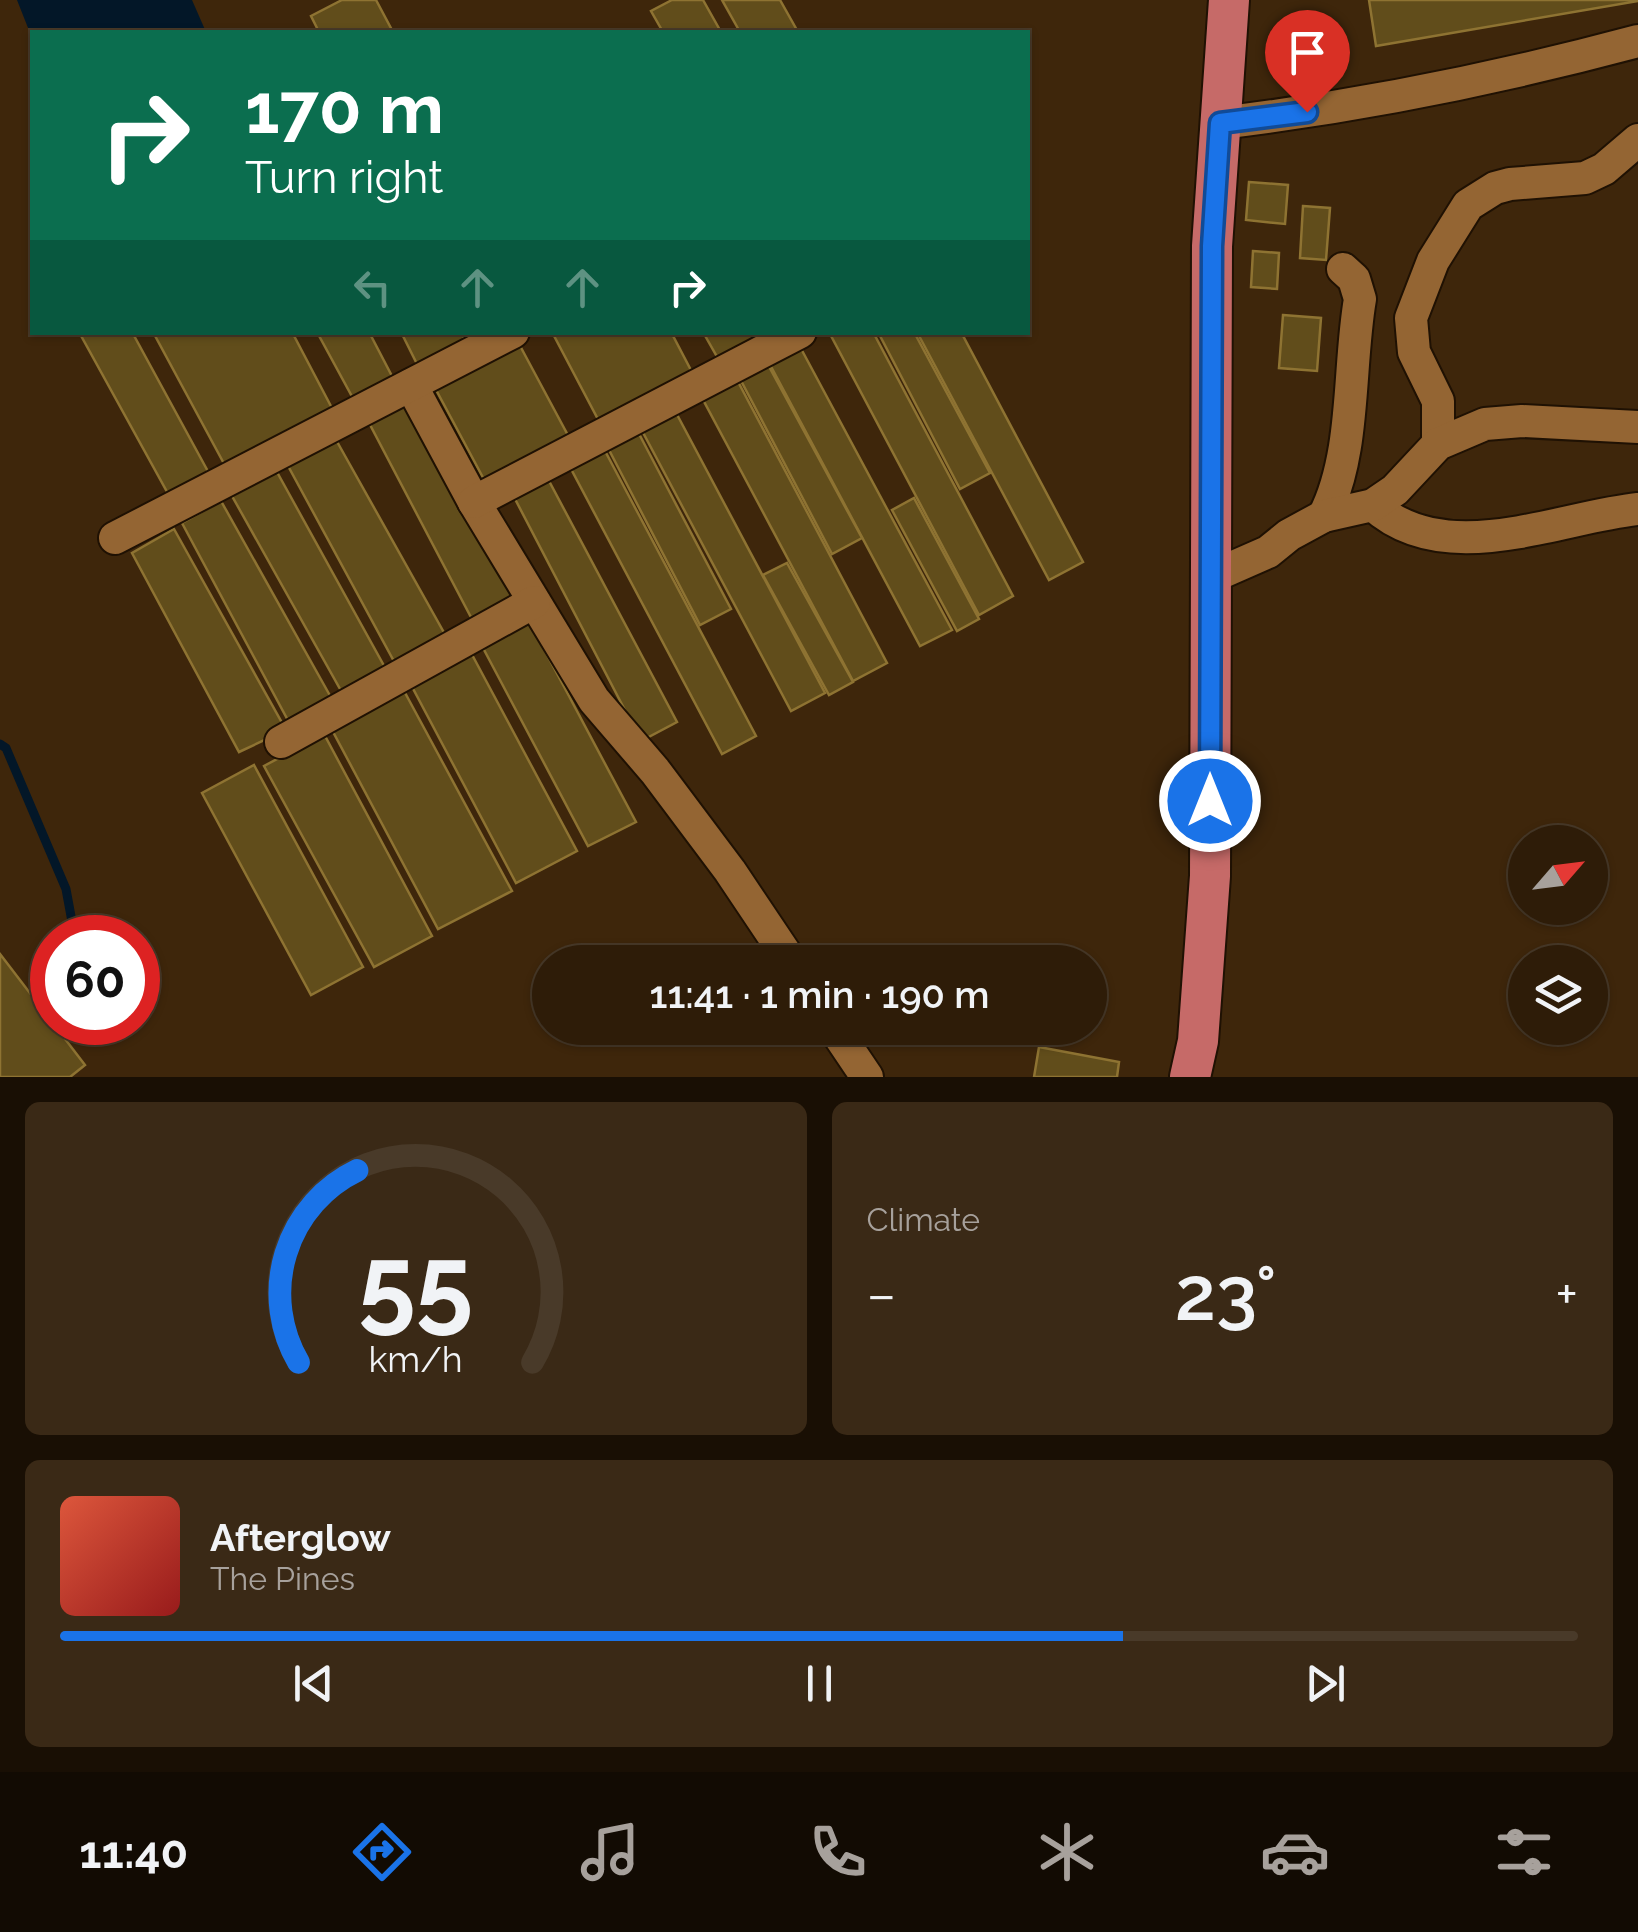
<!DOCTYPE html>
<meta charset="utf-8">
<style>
:root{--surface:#2e1c08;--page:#3a2916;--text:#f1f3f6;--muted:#a7a19c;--line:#493a29;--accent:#1a73e8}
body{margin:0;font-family:Raleway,sans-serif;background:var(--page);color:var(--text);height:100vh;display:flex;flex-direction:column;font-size:38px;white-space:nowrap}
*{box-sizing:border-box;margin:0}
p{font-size:32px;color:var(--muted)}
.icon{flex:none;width:55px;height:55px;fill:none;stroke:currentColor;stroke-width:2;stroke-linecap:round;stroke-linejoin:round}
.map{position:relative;height:1077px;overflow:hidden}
.side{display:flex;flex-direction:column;gap:25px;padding:25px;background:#190f04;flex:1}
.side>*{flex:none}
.guide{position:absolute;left:30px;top:30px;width:1000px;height:305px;border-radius:0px;box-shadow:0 2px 8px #0004,0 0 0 2px var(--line);background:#0b6e4f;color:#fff;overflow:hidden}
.needle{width:65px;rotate:62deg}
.controls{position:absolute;left:1508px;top:825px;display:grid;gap:20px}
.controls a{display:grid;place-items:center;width:100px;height:100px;border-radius:50%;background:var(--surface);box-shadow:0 2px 8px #0004,0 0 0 2px var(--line);font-size:50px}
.speed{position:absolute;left:30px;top:915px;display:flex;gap:20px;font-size:50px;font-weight:700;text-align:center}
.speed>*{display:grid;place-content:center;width:130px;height:130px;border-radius:50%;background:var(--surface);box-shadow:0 2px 8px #0004,0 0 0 2px var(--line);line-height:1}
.speed .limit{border:15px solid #d22;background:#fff;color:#111}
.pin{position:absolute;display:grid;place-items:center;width:85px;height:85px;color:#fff;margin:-102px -42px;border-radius:50% 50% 50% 0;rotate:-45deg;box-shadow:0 0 10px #0007}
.pin .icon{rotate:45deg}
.me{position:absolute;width:110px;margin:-55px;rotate:0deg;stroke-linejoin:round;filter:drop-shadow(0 0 8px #0008)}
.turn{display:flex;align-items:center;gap:35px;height:210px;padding:0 50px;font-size:45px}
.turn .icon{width:130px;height:130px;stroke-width:2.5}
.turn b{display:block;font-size:70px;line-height:85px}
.lanes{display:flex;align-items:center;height:95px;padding:0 50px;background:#0003;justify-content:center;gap:50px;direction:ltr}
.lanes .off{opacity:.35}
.big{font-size:75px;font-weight:600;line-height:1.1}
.side .widget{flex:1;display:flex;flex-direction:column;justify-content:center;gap:15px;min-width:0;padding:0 35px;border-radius:15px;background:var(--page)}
.side .dial{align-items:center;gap:0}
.dial svg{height:260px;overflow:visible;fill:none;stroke:var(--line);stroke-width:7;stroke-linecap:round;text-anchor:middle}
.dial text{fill:var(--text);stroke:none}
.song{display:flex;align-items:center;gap:30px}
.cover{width:120px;height:120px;border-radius:15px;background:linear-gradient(135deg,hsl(10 70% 55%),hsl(0 70% 35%))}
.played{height:10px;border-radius:5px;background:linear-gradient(90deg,var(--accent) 70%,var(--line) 70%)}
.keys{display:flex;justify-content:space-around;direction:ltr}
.heat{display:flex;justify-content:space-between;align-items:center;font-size:55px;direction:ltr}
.side .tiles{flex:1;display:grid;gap:25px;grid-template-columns:1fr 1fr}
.widget:last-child{grid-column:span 2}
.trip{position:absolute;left:532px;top:945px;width:575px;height:100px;border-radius:50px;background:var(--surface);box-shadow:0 2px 8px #0004,0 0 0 2px var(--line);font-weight:600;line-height:100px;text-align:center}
.tab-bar{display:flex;height:160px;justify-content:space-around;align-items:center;background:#120b03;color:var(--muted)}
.tab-bar .icon{width:70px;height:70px}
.tab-bar .selected{color:var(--accent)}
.tab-bar b{font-size:45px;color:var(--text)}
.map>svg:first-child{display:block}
.water{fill:#031728}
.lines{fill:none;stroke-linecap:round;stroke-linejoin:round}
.stream{stroke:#031728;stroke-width:9}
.building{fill:#614d1b;stroke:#8e7332;stroke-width:2.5}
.minor-casing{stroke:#1f1103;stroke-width:36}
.major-casing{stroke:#1f1103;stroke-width:44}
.minor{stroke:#946533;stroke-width:32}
.major{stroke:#c66a68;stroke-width:40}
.route-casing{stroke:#114b97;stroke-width:25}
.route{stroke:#1a73e8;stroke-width:18}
</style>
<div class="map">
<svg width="1638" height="1077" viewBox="0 0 1638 1077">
<rect width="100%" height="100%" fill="#3e260b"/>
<polygon class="water" points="17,0 192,0 206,32 32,32 32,38"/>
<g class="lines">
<polyline class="stream" points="0,744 6,748 66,889 75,938"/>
</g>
<g class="building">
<polygon points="342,0 376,0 393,32 319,32 311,16"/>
<polygon points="672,0 703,0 721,32 663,32 651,11"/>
<polygon points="722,0 780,0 798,32 740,32"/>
<polygon points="1369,0 1638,0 1638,1 1376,46"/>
<polygon points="1249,182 1288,185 1285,224 1246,220"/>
<polygon points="1303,206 1330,208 1326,260 1300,258"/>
<polygon points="1253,251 1279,253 1277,289 1251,287"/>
<polygon points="1283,315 1321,318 1317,371 1279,368"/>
<polygon points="79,332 132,332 211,477 171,499"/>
<polygon points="153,332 292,332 334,412 228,471"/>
<polygon points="317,332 369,332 394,380 355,402"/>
<polygon points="401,332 461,332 465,340 418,366"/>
<polygon points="552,332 671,332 694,376 601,425"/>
<polygon points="703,332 774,332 720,362"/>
<polygon points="829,332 873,332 1013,596 979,615"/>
<polygon points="878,332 914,332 990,473 960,489"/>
<polygon points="917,332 961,332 1083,562 1049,580"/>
<polygon points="518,342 571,441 487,485 434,386"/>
<polygon points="798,343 952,630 920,646 767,359"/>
<polygon points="766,361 862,538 832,554 738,375"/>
<polygon points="735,376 887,663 853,681 700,394"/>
<polygon points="404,398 515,600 474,623 367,419"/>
<polygon points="673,407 825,693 791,711 639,425"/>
<polygon points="637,430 731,609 700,625 607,446"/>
<polygon points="335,438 447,638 396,665 287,464"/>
<polygon points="604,449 756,736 722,754 570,467"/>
<polygon points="277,472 388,673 344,696 232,496"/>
<polygon points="548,479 677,722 641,741 514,497"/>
<polygon points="914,498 979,619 957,631 892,510"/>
<polygon points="221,501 333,701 291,726 182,523"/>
<polygon points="174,529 286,730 239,752 132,553"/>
<polygon points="787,563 853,682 829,695 763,575"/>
<polygon points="528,619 636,822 588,846 482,646"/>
<polygon points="469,649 577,851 516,883 409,681"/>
<polygon points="403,689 512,891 438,929 331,728"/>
<polygon points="324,734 432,936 374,967 264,766"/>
<polygon points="254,765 363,967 311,995 202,793"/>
<polygon points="0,954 85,1065 70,1077 0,1077"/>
<polygon points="1039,1047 1119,1062 1117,1077 1034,1077"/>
</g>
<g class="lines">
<defs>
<g id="minor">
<path d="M1220,123C1362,106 1500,78 1638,41"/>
<polyline points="411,385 474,502 594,700 655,771 730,871 791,962"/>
<polyline points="1438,444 1438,401 1414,352 1411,318 1433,261 1468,205 1495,188 1510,184 1585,178 1604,169 1638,140"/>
<polyline points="474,502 800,332"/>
<path d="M1373,505C1444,570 1556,518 1638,509"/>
<path d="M1324,516C1356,453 1348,368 1360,299L1354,279L1343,269"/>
<polyline points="115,538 513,332"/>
<polyline points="1211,577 1268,552 1289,535 1324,516 1373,505 1395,490 1438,444 1485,424 1522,421 1638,427"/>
<polyline points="281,742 534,602"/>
<polyline points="834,1028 867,1077"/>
</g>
<polyline id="major" points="1190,1077 1198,1041 1210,876 1212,246 1229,0"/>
</defs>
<use href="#minor" class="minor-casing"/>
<use href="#major" class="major-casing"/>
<use href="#minor" class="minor"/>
<use href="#major" class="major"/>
</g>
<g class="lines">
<defs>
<polyline id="route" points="1210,801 1212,246 1220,123 1307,112"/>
</defs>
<use href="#route" class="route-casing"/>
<use href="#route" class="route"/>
</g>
</svg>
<div class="controls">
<a><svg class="needle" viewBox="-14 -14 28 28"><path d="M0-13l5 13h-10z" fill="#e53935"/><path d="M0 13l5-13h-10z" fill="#a7a19c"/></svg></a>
<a><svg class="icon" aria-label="layers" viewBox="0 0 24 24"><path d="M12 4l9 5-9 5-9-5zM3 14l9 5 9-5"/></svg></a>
</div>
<div class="speed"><div class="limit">60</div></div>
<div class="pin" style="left:1307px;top:112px;background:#d93025"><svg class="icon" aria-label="arrive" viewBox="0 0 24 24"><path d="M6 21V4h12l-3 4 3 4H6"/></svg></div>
<svg class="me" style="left:1210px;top:801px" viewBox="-20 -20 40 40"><circle r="17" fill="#1a73e8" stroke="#fff" stroke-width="3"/><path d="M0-11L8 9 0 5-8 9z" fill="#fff"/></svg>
<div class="trip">11:41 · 1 min · 190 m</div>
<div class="guide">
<div class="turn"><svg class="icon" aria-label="right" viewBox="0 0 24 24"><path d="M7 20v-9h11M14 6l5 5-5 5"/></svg><div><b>170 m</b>Turn right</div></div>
<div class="lanes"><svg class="icon off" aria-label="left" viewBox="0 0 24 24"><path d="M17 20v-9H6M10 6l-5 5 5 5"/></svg><svg class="icon off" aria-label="ahead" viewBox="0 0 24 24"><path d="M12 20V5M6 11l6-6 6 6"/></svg><svg class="icon off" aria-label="ahead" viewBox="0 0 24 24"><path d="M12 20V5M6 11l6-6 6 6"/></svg><svg class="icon" aria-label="right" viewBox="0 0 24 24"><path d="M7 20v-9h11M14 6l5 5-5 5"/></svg></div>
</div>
</div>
<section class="side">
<div class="tiles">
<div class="widget dial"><svg viewBox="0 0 100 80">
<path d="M14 69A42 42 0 1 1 86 69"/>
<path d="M14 69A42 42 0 0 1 32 10" stroke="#1a73e8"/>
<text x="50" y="56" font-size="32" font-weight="700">55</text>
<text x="50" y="72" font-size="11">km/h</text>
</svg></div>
<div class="widget"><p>Climate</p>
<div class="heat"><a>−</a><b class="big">23°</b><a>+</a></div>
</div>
<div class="widget">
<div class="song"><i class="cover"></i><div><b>Afterglow</b><p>The Pines</p></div></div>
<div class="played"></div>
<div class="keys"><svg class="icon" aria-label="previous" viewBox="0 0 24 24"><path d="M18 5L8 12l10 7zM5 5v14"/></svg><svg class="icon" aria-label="pause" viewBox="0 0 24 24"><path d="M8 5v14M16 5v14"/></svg><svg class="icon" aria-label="next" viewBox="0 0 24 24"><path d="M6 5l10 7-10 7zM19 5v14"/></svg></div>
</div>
</div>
</section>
<nav class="tab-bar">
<b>11:40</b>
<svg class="icon selected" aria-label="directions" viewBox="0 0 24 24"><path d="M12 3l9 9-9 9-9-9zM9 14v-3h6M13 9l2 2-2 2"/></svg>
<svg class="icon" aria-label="music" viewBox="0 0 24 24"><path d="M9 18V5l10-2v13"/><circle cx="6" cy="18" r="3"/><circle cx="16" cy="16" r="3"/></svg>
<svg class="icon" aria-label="phone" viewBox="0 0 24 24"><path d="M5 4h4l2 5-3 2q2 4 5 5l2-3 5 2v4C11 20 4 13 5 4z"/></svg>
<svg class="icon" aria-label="climate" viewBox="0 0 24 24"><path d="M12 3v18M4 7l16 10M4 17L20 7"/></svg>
<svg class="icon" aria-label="car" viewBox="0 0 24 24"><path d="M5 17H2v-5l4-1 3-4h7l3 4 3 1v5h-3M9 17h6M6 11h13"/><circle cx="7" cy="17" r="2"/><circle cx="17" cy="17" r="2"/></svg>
<svg class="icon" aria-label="filters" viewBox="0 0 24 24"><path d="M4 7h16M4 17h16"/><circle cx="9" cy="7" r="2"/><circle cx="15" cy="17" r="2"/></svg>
</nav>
